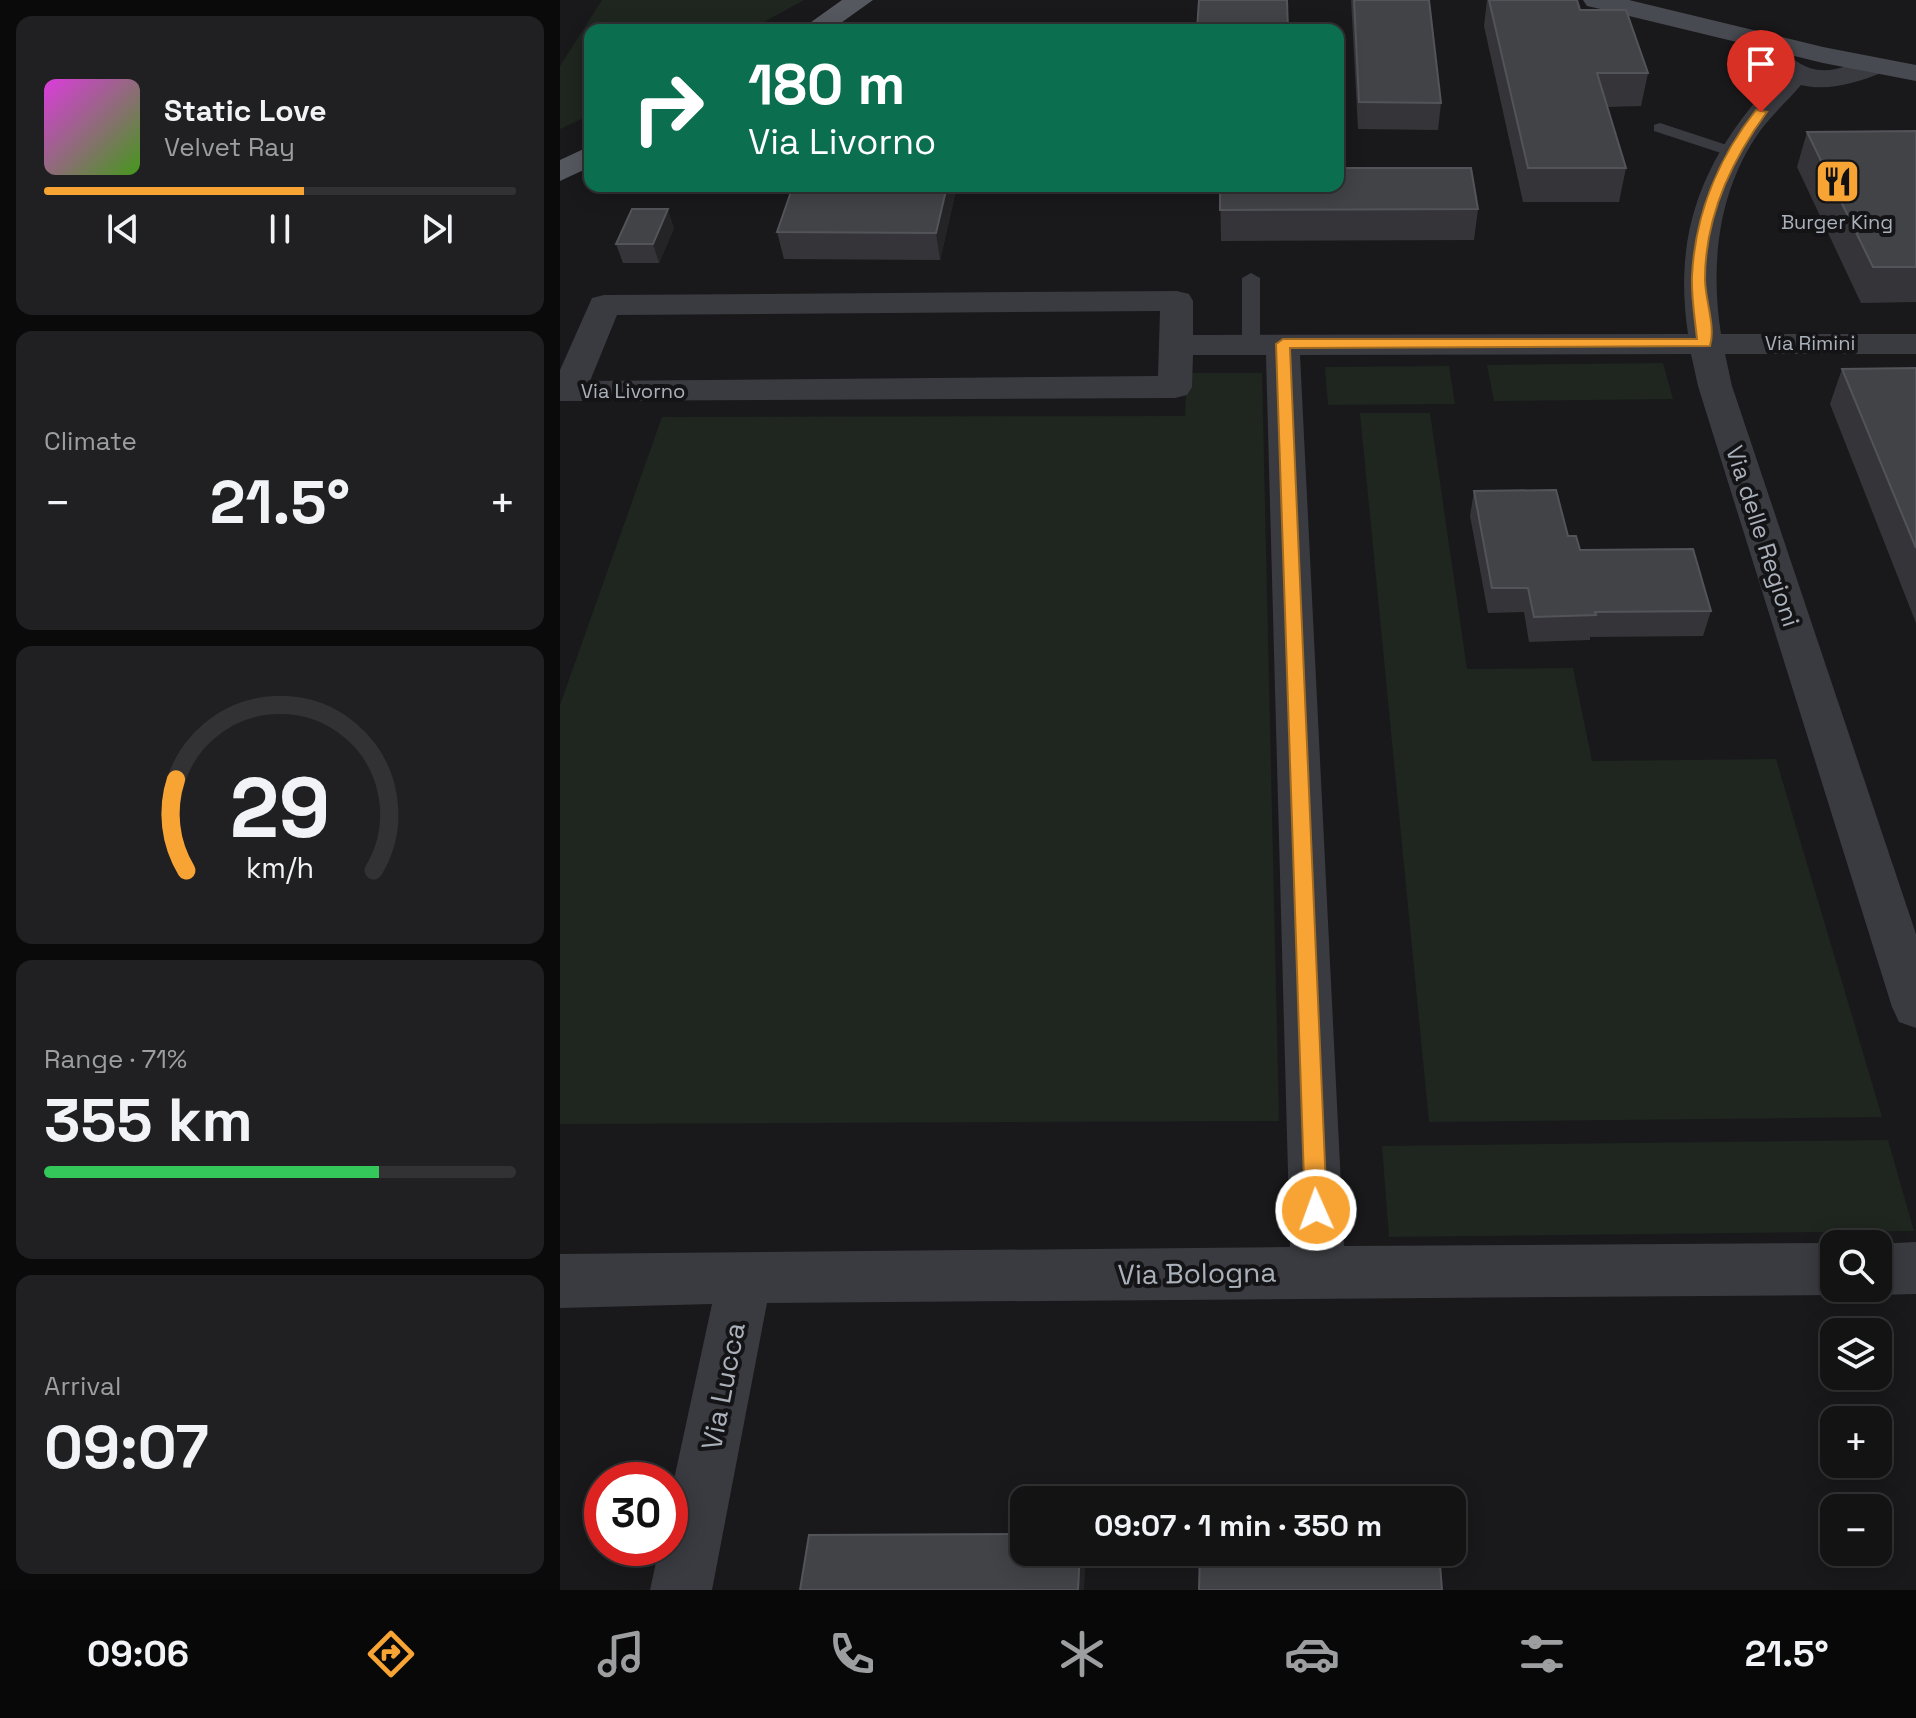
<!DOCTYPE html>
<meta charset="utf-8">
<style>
:root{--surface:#131314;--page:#202022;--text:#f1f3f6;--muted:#9d9ea0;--line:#323234;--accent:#f8a434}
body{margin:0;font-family:"Space Grotesk",sans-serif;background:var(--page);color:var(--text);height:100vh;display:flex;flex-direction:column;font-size:30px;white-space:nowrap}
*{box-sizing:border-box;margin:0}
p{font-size:26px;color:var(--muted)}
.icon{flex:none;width:44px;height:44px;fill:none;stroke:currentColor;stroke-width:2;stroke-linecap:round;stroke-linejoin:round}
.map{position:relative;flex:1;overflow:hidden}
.side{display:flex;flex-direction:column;gap:16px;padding:16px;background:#0a0a0b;width:560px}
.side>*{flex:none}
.banner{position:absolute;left:24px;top:24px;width:760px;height:168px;border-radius:16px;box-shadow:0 4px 20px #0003,0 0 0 2px var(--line);background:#0b6e4f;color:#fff;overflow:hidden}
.controls{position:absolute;left:1260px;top:1230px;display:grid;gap:16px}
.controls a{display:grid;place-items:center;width:72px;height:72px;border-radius:16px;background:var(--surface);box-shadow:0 4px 20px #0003,0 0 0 2px var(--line);font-size:40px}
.speed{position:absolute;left:24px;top:1462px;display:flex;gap:16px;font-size:40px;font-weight:700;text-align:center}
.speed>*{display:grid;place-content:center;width:104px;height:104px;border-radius:50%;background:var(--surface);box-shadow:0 4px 20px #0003,0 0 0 2px var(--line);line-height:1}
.speed .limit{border:12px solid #d22;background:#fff;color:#111}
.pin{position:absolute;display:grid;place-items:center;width:68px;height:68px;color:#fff;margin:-82px -34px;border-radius:50% 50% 50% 0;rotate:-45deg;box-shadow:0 0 8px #0007}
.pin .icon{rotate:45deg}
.me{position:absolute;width:88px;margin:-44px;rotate:358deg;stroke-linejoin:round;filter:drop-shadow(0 0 6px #0008)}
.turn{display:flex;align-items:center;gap:28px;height:168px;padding:0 32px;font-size:36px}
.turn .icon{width:104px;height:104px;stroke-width:2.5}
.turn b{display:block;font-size:56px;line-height:68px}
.big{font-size:60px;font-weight:600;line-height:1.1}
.side .card{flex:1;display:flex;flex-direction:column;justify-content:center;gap:12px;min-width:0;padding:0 28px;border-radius:16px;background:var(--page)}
.side .dial{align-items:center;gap:0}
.dial svg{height:208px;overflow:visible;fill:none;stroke:var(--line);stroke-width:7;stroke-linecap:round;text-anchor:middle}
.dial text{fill:var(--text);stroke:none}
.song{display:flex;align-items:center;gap:24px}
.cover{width:96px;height:96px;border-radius:12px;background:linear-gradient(135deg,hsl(300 70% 55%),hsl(100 70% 35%))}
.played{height:8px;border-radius:4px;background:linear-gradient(90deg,var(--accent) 55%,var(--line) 55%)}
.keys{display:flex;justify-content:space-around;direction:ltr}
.heat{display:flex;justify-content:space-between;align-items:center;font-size:44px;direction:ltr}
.charge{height:12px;border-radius:6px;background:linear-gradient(90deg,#34c759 71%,var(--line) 0)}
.trip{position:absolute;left:450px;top:1486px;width:456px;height:80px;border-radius:16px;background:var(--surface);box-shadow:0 4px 20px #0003,0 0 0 2px var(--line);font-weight:600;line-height:80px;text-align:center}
.tabs{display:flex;height:128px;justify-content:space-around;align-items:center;background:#080808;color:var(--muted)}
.tabs .icon{width:56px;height:56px}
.tabs .on{color:var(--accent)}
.tabs b{font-size:36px;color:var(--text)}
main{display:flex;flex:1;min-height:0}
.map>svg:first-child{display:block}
.green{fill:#1e261f}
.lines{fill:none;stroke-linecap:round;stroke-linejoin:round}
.service{fill:#3a3b40;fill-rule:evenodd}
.minor{fill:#3a3b40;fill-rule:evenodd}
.secondary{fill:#474a50;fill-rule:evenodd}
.primary{fill:#55585f;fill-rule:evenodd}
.wall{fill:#353539}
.shaded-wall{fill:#242427}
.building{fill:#424347;stroke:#525459;stroke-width:2}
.route{fill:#f8a434;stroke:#a16b22;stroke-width:2}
.labels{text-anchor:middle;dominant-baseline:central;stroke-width:8;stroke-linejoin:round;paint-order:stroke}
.far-poi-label{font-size:20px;fill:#abb1bb;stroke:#141416}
.far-street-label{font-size:20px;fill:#abb1bb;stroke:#141416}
.street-label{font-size:24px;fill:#abb1bb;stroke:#141416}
.near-street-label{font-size:28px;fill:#abb1bb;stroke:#141416}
</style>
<main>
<section class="side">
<div class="card">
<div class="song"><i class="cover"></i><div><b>Static Love</b><p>Velvet Ray</p></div></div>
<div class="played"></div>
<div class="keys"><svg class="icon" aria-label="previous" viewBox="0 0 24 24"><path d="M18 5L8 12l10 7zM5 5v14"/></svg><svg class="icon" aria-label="pause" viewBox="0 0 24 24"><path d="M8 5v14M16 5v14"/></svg><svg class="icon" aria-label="next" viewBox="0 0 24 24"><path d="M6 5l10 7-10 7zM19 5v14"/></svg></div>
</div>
<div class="card"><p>Climate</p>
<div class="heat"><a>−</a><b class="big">21.5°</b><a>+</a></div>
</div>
<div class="card dial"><svg viewBox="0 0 100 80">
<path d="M14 69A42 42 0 1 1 86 69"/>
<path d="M14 69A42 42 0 0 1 10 34" stroke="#f8a434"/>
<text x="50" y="56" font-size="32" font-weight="700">29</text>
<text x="50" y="72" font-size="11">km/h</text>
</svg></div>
<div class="card"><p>Range · 71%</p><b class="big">355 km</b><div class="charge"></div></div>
<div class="card"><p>Arrival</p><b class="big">09:07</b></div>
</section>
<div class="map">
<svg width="1356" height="1590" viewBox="0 0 1356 1590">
<rect width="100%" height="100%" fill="#19191b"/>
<g class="green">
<polygon points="42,0 244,0 190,30 30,30 30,115 0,129 0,66"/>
<polygon points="1103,363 1113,399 934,401 927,365"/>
<polygon points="889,366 895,404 768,405 765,367"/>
<polygon points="627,373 702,373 719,1121 0,1124 0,705 102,417 625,416"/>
<polygon points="800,413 870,413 907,669 1013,668 1032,761 1216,759 1322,1117 869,1122"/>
<polygon points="1328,1140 1354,1231 829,1237 822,1146"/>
</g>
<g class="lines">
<g class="service">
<polygon points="1100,123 1179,149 1181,152 1173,157 1094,131 1094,125"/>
<polygon points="691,273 700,278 700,344 691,350 682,344 682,278"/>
</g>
<g class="minor">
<path d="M1203,33L1213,35C1232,63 1251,78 1287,66C1300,62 1310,57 1324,60L1328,66L1324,72C1298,82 1269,92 1241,85C1228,100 1212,115 1200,131C1158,190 1150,264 1161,334H1356V354H1165L1172,386L1356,934V1028L1339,1022L1332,1007L1138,386L1131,354L740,355L784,1246L1274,1243L1277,1244H1274V1288H1292L1274,1295L207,1303L152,1590H90L99,1548H110V1498L152,1304L0,1308V1254L730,1247L706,355H633L632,387L627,395L615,398L0,401V370L32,298L44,295L617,291L629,294L633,301V335L1128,334C1112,227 1146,153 1218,76L1203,63L1189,41L1193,35ZM600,311L598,376L30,381L57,315Z"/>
<polygon points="1356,1242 1356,1294 1318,1295 1300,1288 1318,1288 1318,1244 1315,1244"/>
</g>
<polygon class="secondary" points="1023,0 1069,0 1263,47 1356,65 1356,81 1263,63 1036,8 1027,6"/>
<g class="primary">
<polygon points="282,0 313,0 271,30 240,30"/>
<polygon points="30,146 30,167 0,181 0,160"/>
</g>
</g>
<g class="wall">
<polygon points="791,0 869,0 881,103 878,130 798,129"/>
<polygon points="927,0 1017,0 1020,10 1088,73 1081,106 1047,107 1066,168 1059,202 963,202 924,26"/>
<polygon points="1356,131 1356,302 1301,303 1237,167 1247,132"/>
<polygon points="397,186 380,260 224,259 217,232"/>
<polygon points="660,186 918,209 914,240 661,241"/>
<polygon points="114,228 99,263 63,263 56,244"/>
<polygon points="1356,368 1356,623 1270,404 1282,369"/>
<polygon points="914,491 1008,536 1020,550 1151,611 1143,636 1030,637 1030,640 969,642 964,612 928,613 910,516"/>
</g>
<g class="shaded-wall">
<polygon points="387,186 397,186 380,260 376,233"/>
<polygon points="108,209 114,228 99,263 93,244"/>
<polygon points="520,1552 526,1552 526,1554 524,1590 518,1590"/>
</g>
<g class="building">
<polygon points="639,0 727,0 728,30 637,30"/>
<polygon points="794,0 869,0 881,103 799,102"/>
<polygon points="929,0 1017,0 1020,10 1066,10 1088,73 1037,73 1066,168 968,168"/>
<polygon points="1356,131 1356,267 1313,267 1247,132"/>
<polygon points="778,168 911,168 918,209 660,210 660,186 778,186"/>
<polygon points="233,186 387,186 376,233 217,232"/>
<polygon points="72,209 108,209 93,244 56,244"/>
<polygon points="1356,368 1356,548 1282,369"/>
<polygon points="996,490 1008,536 1016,536 1020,550 1133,549 1151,611 1035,612 1036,615 974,617 968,588 932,588 914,491"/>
<polygon points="464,1534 464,1552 520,1552 518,1590 240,1590 249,1535"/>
<polygon points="640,1552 879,1552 882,1590 639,1590"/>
</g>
<path class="route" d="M1196,110L1207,112C1171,161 1145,217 1145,279C1145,300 1156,326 1150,346L730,348L767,1210L764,1217L756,1220L748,1217L745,1210L716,344L723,339H1137C1135,319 1131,297 1132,276C1135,215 1158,158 1196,110Z"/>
<defs>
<symbol id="restaurant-square" viewBox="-11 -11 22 22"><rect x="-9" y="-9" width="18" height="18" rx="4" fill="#f8a434" stroke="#141416"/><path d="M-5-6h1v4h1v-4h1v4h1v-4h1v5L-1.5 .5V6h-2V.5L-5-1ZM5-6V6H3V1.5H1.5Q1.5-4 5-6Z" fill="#111"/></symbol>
</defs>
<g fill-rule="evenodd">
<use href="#restaurant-square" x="1252" y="156" width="51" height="51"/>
</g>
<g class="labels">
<g class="far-poi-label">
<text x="1277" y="222">Burger King</text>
</g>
<g class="far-street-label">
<text x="1250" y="343">Via Rimini</text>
<text x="73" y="391">Via Livorno</text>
</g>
<g class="street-label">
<text transform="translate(1203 536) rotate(72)">Via delle Regioni</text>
</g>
<g class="near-street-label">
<text transform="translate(637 1273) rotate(-1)">Via Bologna</text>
<text transform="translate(163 1386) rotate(-79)">Via Lucca</text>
</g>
</g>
</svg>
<div class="controls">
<a><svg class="icon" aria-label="search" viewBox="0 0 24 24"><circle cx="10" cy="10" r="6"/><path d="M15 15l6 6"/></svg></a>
<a><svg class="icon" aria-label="layers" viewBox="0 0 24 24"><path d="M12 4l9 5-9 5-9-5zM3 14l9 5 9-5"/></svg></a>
<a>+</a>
<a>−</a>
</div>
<div class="speed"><div class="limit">30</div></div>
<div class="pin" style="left:1201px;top:112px;background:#d93025"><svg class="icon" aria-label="arrive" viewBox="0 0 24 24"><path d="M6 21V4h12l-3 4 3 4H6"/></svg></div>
<svg class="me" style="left:756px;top:1210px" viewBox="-20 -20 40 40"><circle r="17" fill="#f8a434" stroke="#fff" stroke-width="3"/><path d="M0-11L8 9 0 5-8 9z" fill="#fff"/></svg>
<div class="trip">09:07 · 1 min · 350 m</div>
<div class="banner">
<div class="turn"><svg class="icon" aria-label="right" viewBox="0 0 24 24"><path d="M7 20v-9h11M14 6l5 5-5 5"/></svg><div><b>180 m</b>Via Livorno</div></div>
</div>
</div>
</main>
<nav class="tabs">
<b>09:06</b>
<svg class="icon on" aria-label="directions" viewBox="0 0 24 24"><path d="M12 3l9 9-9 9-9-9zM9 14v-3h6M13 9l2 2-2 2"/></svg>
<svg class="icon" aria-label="music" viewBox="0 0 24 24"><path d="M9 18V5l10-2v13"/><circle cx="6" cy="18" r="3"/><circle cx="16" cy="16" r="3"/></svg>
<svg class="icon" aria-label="phone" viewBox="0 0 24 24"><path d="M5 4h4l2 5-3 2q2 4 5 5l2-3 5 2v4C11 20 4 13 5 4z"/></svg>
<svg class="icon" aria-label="climate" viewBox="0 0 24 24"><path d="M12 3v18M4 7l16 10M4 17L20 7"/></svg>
<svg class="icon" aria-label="car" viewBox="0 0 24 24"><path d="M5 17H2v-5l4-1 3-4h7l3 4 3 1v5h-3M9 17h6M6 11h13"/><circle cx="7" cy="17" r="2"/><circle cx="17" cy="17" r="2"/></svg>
<svg class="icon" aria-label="filters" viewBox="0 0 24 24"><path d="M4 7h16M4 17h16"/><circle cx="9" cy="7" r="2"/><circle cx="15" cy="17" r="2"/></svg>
<b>21.5°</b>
</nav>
